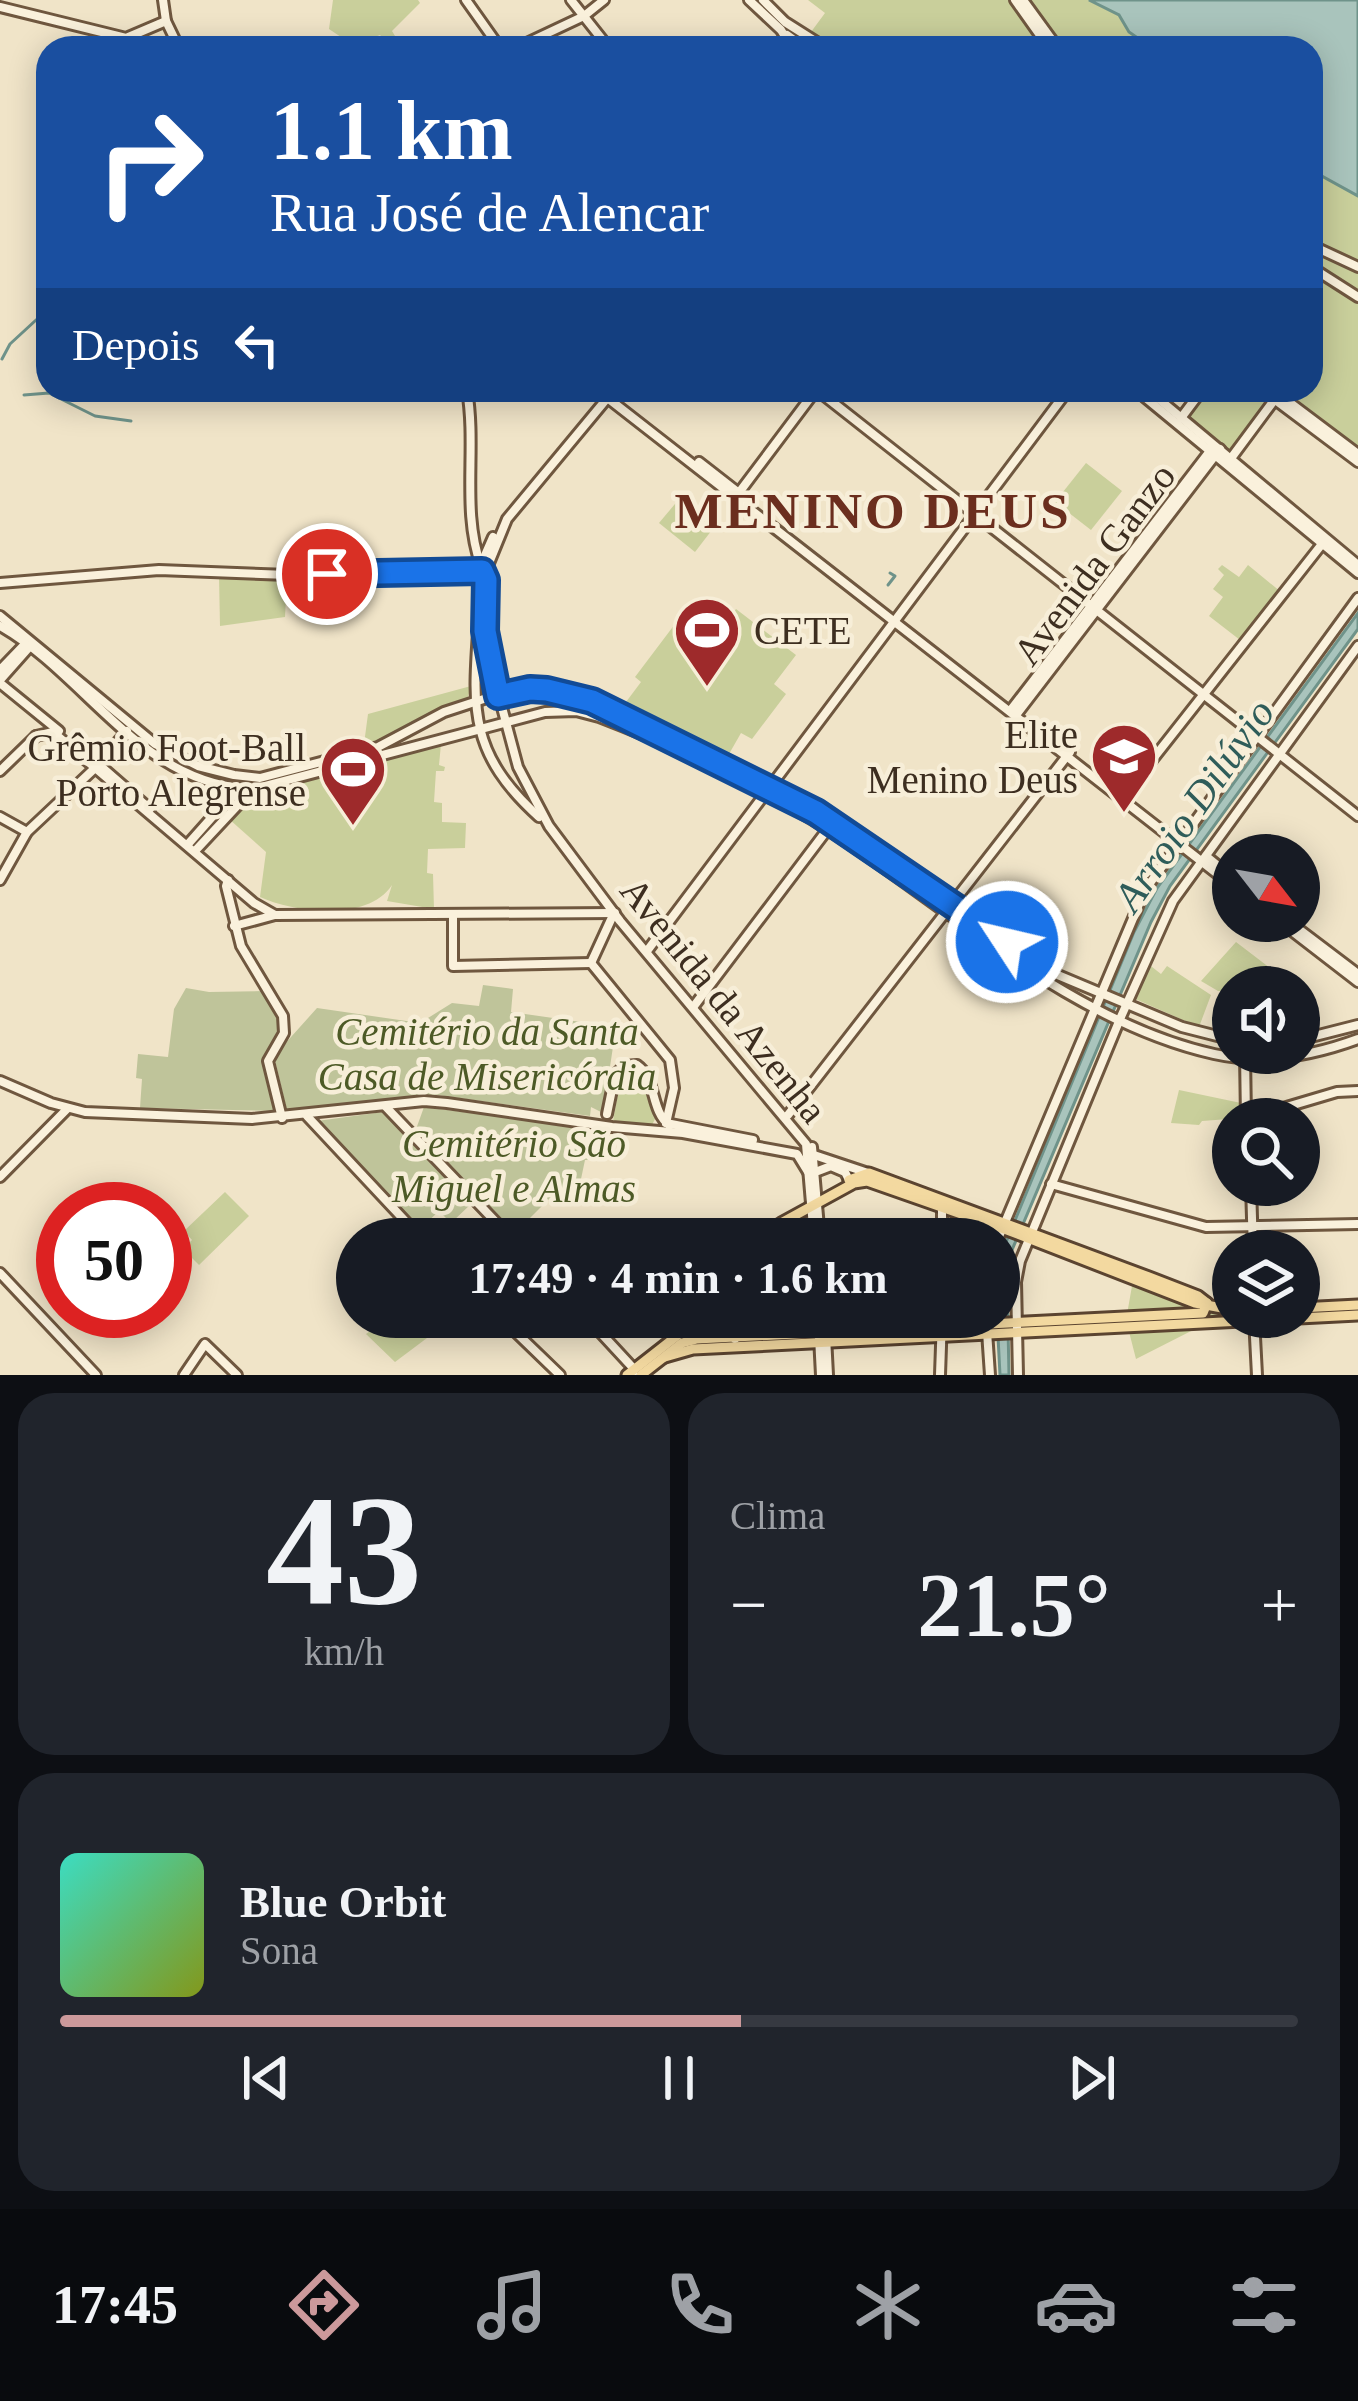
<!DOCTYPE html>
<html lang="pt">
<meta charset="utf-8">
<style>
:root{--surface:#171b24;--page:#20242c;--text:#f1f3f6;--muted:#9ea1a6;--line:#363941;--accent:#cc999b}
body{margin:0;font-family:Georgia,serif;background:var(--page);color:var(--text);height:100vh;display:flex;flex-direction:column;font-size:45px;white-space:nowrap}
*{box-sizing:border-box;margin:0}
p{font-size:39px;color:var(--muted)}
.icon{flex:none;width:66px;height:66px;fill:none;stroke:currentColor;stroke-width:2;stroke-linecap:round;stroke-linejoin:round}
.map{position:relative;height:1375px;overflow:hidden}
.details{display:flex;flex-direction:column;gap:18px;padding:18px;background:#0d0f14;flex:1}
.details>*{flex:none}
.guide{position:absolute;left:36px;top:36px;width:1287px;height:366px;border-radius:36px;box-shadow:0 6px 30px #0003;background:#1a4fa0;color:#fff;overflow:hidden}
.needle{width:78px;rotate:121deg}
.fabs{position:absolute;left:1212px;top:834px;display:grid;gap:24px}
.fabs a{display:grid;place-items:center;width:108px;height:108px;border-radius:50%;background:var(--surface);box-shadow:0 6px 30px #0003;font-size:60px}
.speed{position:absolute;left:36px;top:1182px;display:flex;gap:24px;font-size:60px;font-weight:700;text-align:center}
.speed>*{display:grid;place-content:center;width:156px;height:156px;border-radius:50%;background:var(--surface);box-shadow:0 6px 30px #0003;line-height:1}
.speed .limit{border:18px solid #d22;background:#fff;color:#111}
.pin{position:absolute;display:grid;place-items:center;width:102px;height:102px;color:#fff;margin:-51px;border:6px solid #fff;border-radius:50%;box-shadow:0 3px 12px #0007}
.me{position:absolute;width:132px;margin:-66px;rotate:305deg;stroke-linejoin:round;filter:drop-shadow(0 0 9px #0008)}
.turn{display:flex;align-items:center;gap:42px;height:252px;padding:0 36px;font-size:54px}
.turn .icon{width:156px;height:156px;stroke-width:2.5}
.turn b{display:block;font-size:84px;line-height:102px}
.then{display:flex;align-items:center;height:114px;padding:0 36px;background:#0003;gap:24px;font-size:45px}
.big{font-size:90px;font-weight:800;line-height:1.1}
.details .widget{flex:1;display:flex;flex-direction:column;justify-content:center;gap:18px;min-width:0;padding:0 42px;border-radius:36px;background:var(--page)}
.details .dial{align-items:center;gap:0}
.dial b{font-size:156px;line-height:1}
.song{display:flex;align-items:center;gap:36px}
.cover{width:144px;height:144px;border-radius:18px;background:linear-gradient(135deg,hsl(170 70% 55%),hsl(70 70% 35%))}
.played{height:12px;border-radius:6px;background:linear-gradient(90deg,var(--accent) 55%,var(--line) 55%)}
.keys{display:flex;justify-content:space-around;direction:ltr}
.heat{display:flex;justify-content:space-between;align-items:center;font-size:66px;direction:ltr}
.details .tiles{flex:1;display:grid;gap:18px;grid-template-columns:1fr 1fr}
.widget:last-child{grid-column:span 2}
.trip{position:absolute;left:336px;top:1218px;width:684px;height:120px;border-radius:60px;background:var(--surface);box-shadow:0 6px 30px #0003;font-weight:800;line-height:120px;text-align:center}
.tabs{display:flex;height:192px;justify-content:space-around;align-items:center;background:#090b0e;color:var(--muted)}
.tabs .icon{width:84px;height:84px}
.tabs .active{color:var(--accent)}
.tabs b{font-size:54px;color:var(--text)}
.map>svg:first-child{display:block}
.green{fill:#c9cf9b}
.cemetery{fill:#bfc49a}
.water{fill:#a9c4bc;stroke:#6f938a;stroke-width:3}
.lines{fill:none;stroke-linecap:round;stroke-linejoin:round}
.stream{stroke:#6f938a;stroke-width:3}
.secondary-casing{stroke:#6f573f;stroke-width:14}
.primary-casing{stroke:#5b4430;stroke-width:15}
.secondary{stroke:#faf1dc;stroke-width:8}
.primary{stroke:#f3d9a0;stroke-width:9}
.route-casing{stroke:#114b97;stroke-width:30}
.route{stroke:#1a73e8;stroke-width:21}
.labels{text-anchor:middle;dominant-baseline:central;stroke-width:9;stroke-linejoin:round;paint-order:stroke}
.street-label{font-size:39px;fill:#3d2e20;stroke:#f7eed8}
.poi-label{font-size:39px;fill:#3d2e20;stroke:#f7eed8;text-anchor:end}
.park-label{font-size:39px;font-style:italic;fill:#4d5a26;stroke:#f7eed8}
.water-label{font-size:42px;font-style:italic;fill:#2f5d5a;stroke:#f7eed8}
.district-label{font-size:51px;font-weight:bold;letter-spacing:3px;fill:#6b2e1e;stroke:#f7eed8}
</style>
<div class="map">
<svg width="1358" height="1375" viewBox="0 0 1358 1375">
<rect width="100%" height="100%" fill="#f0e4c8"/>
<g class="green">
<polygon points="333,0 418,0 420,3 392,31 398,41 391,47 380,35 353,45 329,29"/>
<polygon points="808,0 1089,0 1119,15 1129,32 1152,48 836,48 811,32 825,13"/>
<polygon points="1311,170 1358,196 1358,447 1281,390 1311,390"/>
<polygon points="1207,390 1253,390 1269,401 1230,452 1187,417"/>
<polygon points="1086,463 1122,491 1091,530 1055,502"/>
<polygon points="680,498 715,526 695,552 659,523"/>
<polygon points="1222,565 1239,577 1248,565 1281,592 1240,640 1209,616 1223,597 1213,589 1224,575 1218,569"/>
<polygon points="219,576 287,577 285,617 220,626"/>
<polygon points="736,609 796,655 774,684 786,694 752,739 741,733 725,761 668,733 664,721 652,725 620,710 641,682 635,677 675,624 681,628 688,618 714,638"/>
<path d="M471,686L467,700C431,710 401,734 366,747L364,744L368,714Z"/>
<path d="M441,744L439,765L445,767L444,771H436L434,802L442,803V822L466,823L465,848L428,849L427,873L433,874L434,909L387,901L392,885C368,922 295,913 260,897L266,852L229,819L252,794Z"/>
<polygon points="1236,942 1295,987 1233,987 1233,992 1218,991 1201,981"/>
<polygon points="1147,963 1161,974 1167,966 1211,995 1199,1027 1133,998"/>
<polygon points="632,1068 644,1076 655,1119 652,1125 613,1121 621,1077"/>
<polygon points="1179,1090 1241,1103 1242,1118 1202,1121 1199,1125 1171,1123"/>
<polygon points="225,1192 249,1216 199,1265 183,1249 192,1240 184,1231"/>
<polygon points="1132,1286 1194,1308 1233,1314 1227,1319 1194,1323 1197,1328 1136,1359 1126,1320"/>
<polygon points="390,1317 407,1317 427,1338 395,1362 366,1334"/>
</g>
<g class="cemetery">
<polygon points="483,985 513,989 511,1012 616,1027 603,1113 591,1107 590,1116 437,1095 287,1111 274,1056 317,1008 420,1023 452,1003 479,1006"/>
<path d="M186,988L209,992L264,991C280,1021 284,1026 265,1056L277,1111L140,1108L142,1079L136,1078L138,1054L168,1057L174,1009Z"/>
<polygon points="424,1107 602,1130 597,1160 585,1160 581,1179 572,1191 557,1191 513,1235 415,1132"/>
<polygon points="383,1112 471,1204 451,1223 439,1211 421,1228 317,1121"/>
</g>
<g class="water">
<polygon points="1089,0 1358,0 1358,196 1311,170 1311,48 1152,48 1129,32 1119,15"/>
<polygon points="1358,613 1358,629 1170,886 1151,922 1012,1250 1007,1278 1009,1375 1000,1375 997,1317 1004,1247 1134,932 1157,888"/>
</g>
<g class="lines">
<g class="stream">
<polyline points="2,359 10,344 48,309"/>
<polyline points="24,395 49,393 95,416 131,421"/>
<polyline points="888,585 895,576 890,573"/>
</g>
<defs>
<g id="secondary">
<polyline points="163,0 166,21 179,48"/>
<polyline points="466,0 500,48"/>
<polyline points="571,0 609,48"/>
<polyline points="749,0 781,30 792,48"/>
<polyline points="763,0 785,22 826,48"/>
<polyline points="1015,0 1049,48"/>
<polyline points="1023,0 1058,48"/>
<polyline points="0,7 126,38 166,21"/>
<polyline points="787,35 805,48"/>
<polyline points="516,48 584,16 604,0"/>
<polyline points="1311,245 1358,267"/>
<polyline points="1311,267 1358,297"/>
<path d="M467,390C477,449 461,510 481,566"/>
<polyline points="614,390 507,519 487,568 485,624 489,659 518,767 549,826 620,921 806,1144 814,1239"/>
<polyline points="817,390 1358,816"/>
<polyline points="1136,390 1358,573"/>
<polyline points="1148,390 1358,565"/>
<polyline points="1262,390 1358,462"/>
<polyline points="1273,390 1358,454"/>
<polyline points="605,396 1233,886"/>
<polyline points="1181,418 1202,390"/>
<polyline points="1229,461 1275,399"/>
<polyline points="699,462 749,501"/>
<polyline points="738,494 816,390"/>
<polyline points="482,574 482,562 493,537"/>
<polyline points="0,583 159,570 288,575 482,571"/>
<path d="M480,601C475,696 460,746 539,817"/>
<polyline points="0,616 155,744 198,766 234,775 260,778 378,747 444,712 502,693 547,690 586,699 816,812 1053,973 1182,1027 1233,1040"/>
<path d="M0,626C87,675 141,786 254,789L545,712L576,711L599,717C669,744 749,781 813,820C940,899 1066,1021 1214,1054C1263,1065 1312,1056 1358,1039"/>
<polyline points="0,670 25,644"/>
<polyline points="0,680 31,645"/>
<polyline points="0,683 59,731"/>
<polyline points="1010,711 1210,451"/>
<polyline points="1016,715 1220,449"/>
<polyline points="36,736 53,732 254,903 275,915 615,913"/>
<polyline points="89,756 150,809"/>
<polyline points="0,771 36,736"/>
<polyline points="1123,797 1322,544"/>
<polyline points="0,817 27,832"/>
<polyline points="189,843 237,789"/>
<polyline points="195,851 251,791"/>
<polyline points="1206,856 1233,878"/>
<polyline points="0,880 27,832 95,768 127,731"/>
<polyline points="228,880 226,886 241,946 283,1016 284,1033 268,1061 282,1118"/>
<polyline points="453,915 453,966 591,963"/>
<polyline points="1279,921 1358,982"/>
<polyline points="1288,921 1358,974"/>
<polyline points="234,926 275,915"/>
<polyline points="647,951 1068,390"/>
<polyline points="591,963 670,1060 674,1088 666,1123"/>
<polyline points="591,963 614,913"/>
<polyline points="694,1006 827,830"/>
<polyline points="1299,1040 1358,1025"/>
<polyline points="1245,1054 1246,1119"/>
<polyline points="0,1081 51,1103 85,1112 252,1119 424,1101 447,1103 612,1127 683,1133 797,1154 808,1172"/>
<polyline points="386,1107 512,1239"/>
<path d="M607,1114L615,1075L624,1066L637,1065C657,1079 650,1110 669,1125"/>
<polyline points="788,1115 1070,752"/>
<polyline points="307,1116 422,1239"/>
<polyline points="1246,1119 1337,1092 1358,1091"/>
<polyline points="666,1123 753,1140"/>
<polyline points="812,1147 820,1239"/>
<polyline points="814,1155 868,1173"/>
<polyline points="818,1171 831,1166 845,1172 849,1180"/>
<polyline points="0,1177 67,1109"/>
<polyline points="1051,1184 1206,1227 1358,1224"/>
<polyline points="1251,1185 1253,1251"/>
<polyline points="942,1239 942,1209"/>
<polyline points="998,1239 1145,890 1358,598"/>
<polyline points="0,1273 96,1375"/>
<polyline points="500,1317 560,1375"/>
<polyline points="586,1317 634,1369 633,1374"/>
<polyline points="734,1317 735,1339"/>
<polyline points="818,1317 821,1375"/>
<polyline points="825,1317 828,1375"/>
<polyline points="986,1317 990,1375"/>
<polyline points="1254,1318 1257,1375"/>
<polyline points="184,1375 205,1344 237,1375"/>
<polyline points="940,1375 942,1317"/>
<polyline points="1018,1375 1016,1282 1020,1261 1120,1019 1173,901 1358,646"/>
</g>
<g id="primary">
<polyline points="849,1180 869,1173 1149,1277 1198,1296 1207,1303"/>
<polyline points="766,1239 781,1223 854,1183 867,1181 1007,1230 1195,1303 1233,1310"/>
<polyline points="1299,1308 1358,1305"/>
<polyline points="665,1357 693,1349 1358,1315"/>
<polyline points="627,1375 701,1317"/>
<polyline points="641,1375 682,1343 697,1339 1203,1313 1207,1303"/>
</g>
</defs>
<use href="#secondary" class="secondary-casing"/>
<use href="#primary" class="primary-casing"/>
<use href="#secondary" class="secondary"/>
<use href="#primary" class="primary"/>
</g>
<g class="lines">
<defs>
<polyline id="route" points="327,574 482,571 486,580 485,631 498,696 530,689 547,690 592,701 816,812 1007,942"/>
</defs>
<use href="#route" class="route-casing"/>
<use href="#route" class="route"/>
</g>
<defs>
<symbol id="stadium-pin" viewBox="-11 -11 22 30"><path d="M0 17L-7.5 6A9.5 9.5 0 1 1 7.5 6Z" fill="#9e2a2b" stroke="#f7eed8"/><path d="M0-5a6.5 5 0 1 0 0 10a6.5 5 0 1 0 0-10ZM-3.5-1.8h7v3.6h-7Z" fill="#fff"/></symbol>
<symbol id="university-pin" viewBox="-11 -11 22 30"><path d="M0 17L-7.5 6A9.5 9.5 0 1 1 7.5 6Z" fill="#9e2a2b" stroke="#f7eed8"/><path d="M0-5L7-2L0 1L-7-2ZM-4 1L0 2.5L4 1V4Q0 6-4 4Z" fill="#fff"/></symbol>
</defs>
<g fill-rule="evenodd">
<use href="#stadium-pin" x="669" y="592" width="76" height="104"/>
<use href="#university-pin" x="1086" y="718" width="76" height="104"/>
<use href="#stadium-pin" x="315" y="731" width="76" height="104"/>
</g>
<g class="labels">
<g class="street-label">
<text transform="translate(1094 564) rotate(-53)">Avenida Ganzo</text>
<text transform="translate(724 1000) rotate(51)">Avenida da Azenha</text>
</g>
<g class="poi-label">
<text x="754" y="630" text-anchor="start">CETE</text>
<text x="1078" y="734">Elite<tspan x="1078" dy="45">Menino Deus</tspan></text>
<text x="306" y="747">Grêmio Foot-Ball<tspan x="306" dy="45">Porto Alegrense</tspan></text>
</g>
<g class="park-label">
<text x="487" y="1031">Cemitério da Santa<tspan x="487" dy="45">Casa de Misericórdia</tspan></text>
<text x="514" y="1143">Cemitério São<tspan x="514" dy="45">Miguel e Almas</tspan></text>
</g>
<g class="water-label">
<text transform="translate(1194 805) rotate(-55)">Arroio Dilúvio</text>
</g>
<g class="district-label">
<text x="873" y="511">MENINO DEUS</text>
</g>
</g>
</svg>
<div class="fabs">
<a><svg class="needle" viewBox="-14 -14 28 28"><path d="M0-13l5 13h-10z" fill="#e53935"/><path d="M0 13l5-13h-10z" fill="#9ea1a6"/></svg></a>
<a><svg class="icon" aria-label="sound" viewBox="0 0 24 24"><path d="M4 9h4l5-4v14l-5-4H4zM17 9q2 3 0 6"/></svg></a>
<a><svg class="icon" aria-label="search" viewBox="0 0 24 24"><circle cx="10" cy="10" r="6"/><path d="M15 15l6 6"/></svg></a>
<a><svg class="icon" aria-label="layers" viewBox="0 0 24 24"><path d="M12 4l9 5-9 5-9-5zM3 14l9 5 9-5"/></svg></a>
</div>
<div class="speed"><div class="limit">50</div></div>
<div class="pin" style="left:327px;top:574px;background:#d93025"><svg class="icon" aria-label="arrive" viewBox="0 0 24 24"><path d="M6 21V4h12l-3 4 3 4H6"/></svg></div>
<svg class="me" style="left:1007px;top:942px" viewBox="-20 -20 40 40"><circle r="17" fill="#1a73e8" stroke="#fff" stroke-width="3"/><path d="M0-11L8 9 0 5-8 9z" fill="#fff"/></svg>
<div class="trip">17:49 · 4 min · 1.6 km</div>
<div class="guide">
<div class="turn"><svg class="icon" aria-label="right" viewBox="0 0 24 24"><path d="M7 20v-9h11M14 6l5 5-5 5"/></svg><div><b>1.1 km</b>Rua José de Alencar</div></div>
<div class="then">Depois<svg class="icon" aria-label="left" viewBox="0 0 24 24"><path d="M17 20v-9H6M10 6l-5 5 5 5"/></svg></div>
</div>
</div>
<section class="details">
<div class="tiles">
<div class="widget dial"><b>43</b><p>km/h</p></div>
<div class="widget"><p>Clima</p>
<div class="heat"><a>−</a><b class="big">21.5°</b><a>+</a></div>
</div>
<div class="widget">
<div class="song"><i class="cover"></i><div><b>Blue Orbit</b><p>Sona</p></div></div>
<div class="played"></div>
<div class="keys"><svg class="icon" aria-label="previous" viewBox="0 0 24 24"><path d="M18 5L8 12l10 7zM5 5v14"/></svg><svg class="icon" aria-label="pause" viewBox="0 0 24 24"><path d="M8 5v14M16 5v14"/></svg><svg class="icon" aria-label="next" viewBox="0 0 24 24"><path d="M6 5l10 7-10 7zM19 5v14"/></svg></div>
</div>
</div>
</section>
<nav class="tabs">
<b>17:45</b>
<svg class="icon active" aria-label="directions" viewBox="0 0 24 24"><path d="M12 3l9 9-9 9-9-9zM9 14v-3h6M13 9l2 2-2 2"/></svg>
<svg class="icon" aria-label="music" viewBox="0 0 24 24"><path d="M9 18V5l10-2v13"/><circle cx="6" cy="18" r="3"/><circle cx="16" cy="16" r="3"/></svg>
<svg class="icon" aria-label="phone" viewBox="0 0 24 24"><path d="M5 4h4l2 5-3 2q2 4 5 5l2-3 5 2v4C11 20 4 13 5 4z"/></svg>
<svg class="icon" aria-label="climate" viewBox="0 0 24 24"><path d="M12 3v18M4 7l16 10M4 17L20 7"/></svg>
<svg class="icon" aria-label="car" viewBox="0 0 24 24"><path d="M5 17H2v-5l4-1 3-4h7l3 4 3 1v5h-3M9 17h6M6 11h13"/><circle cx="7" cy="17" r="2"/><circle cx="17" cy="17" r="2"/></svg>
<svg class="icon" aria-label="filters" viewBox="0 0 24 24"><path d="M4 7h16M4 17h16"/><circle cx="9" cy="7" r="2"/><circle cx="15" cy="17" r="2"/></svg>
</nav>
